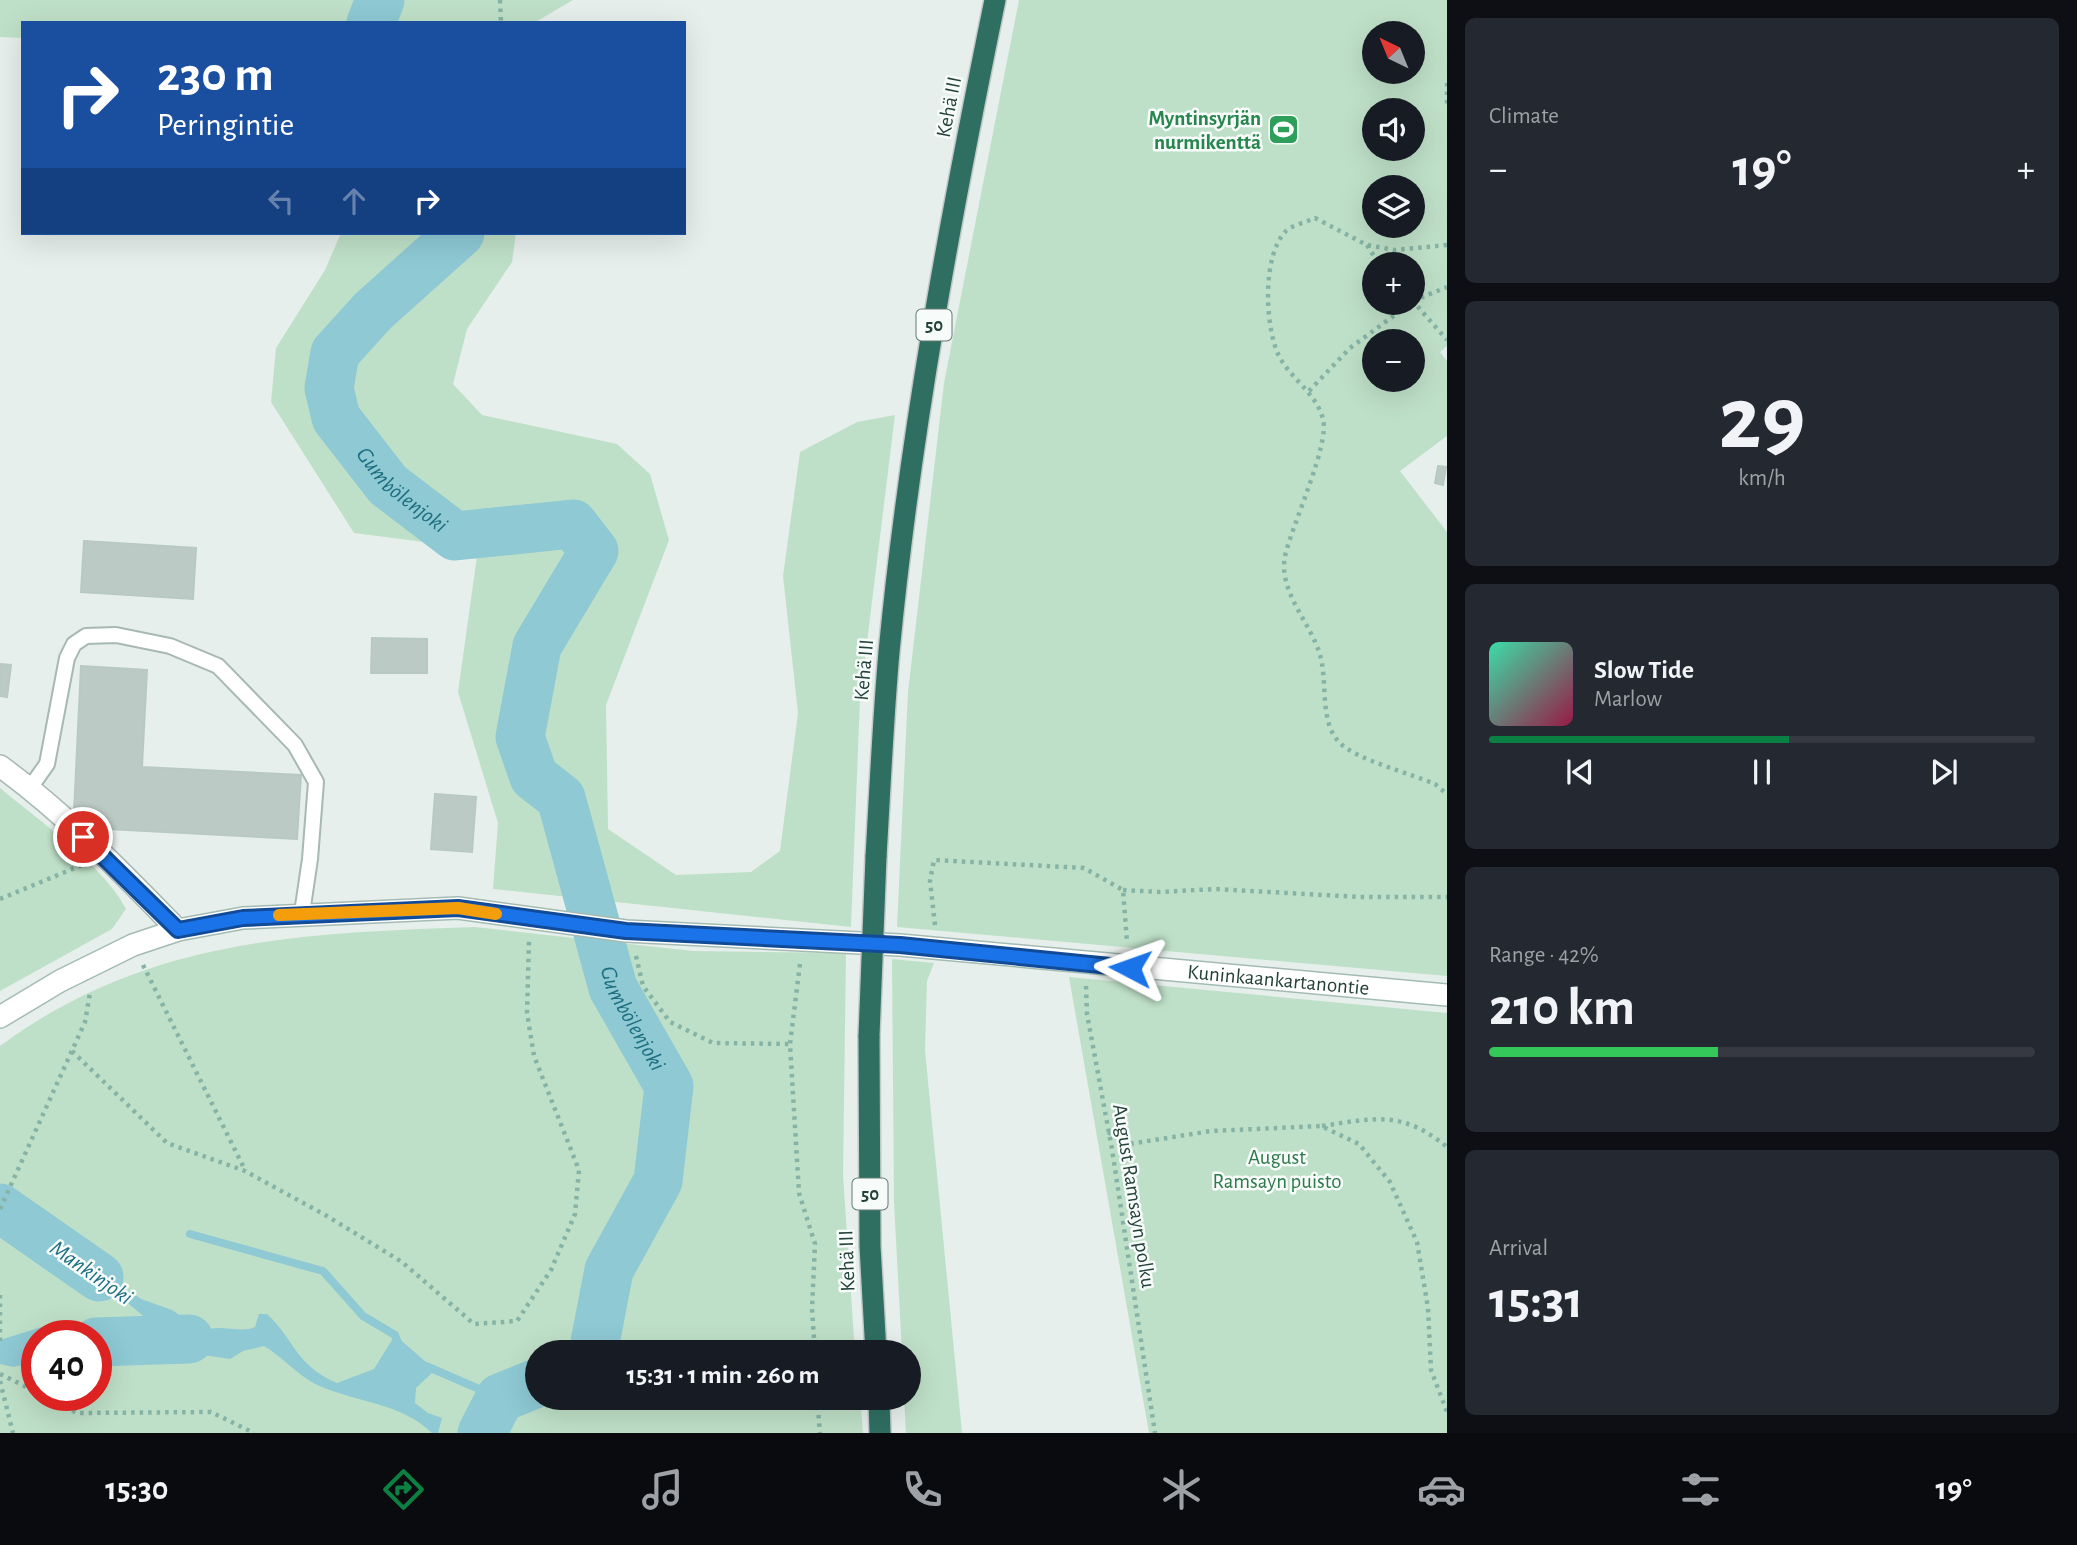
<!DOCTYPE html>
<meta charset="utf-8">
<style>
:root{--surface:#171b24;--page:#242831;--text:#f1f3f6;--muted:#9ea1a6;--line:#363941;--accent:#0b8043}
body{margin:0;font-family:"Alegreya Sans",sans-serif;background:var(--page);color:var(--text);height:100vh;display:flex;flex-direction:column;font-size:26px;white-space:nowrap}
*{box-sizing:border-box;margin:0}
p{font-size:23px;color:var(--muted)}
.icon{flex:none;width:38px;height:38px;fill:none;stroke:currentColor;stroke-width:2;stroke-linecap:round;stroke-linejoin:round}
.map{position:relative;flex:1;overflow:hidden}
.panel{display:flex;flex-direction:column;gap:18px;padding:18px;background:#0d0f14;width:630px}
.panel>*{flex:none}
.banner{position:absolute;left:21px;top:21px;width:665px;height:214px;border-radius:0px;box-shadow:0 7px 28px #0002;background:#1a4fa0;color:#fff;overflow:hidden}
.needle{width:46px;rotate:317deg}
.buttons{position:absolute;left:1362px;top:21px;display:grid;gap:14px}
.buttons a{display:grid;place-items:center;width:63px;height:63px;border-radius:50%;background:var(--surface);box-shadow:0 7px 28px #0002;font-size:35px}
.speed{position:absolute;left:21px;top:1320px;display:flex;gap:14px;font-size:35px;font-weight:700;text-align:center}
.speed>*{display:grid;place-content:center;width:91px;height:91px;border-radius:50%;background:var(--surface);box-shadow:0 7px 28px #0002;line-height:1}
.speed .limit{border:10px solid #d22;background:#fff;color:#111}
.pin{position:absolute;display:grid;place-items:center;width:60px;height:60px;color:#fff;margin:-30px;border:4px solid #fff;border-radius:50%;box-shadow:0 2px 7px #0007}
.me{position:absolute;width:77px;margin:-38px;rotate:274deg;stroke-linejoin:round;filter:drop-shadow(0 0 5px #0008)}
.turn{display:flex;align-items:center;gap:24px;height:147px;padding:0 21px;font-size:32px}
.turn .icon{width:91px;height:91px;stroke-width:2.5}
.turn b{display:block;font-size:49px;line-height:60px}
.lanes{display:flex;align-items:center;height:66px;padding:0 21px;background:#0003;justify-content:center;gap:35px;direction:ltr}
.lanes .off{opacity:.35}
.big{font-size:52px;font-weight:700;line-height:1.1}
.panel .card{flex:1;display:flex;flex-direction:column;justify-content:center;gap:10px;min-width:0;padding:0 24px;border-radius:10px;background:var(--page)}
.panel .dial{align-items:center;gap:0}
.dial b{font-size:91px;line-height:1}
.song{display:flex;align-items:center;gap:21px}
.cover{width:84px;height:84px;border-radius:10px;background:linear-gradient(135deg,hsl(160 70% 55%),hsl(340 70% 35%))}
.played{height:7px;border-radius:4px;background:linear-gradient(90deg,var(--accent) 55%,var(--line) 55%)}
.keys{display:flex;justify-content:space-around;direction:ltr}
.heat{display:flex;justify-content:space-between;align-items:center;font-size:38px;direction:ltr}
.charge{height:10px;border-radius:5px;background:linear-gradient(90deg,#34c759 42%,var(--line) 0)}
.trip{position:absolute;left:525px;top:1340px;width:396px;height:70px;border-radius:35px;background:var(--surface);box-shadow:0 7px 28px #0002;font-weight:700;line-height:70px;text-align:center}
.dock{display:flex;height:112px;justify-content:space-around;align-items:center;background:#090b0e;color:var(--muted)}
.dock .icon{width:49px;height:49px}
.dock .current{color:var(--accent)}
.dock b{font-size:32px;color:var(--text)}
main{display:flex;flex:1;min-height:0}
.map>svg:first-child{display:block}
.green{fill:#bfe0c8;fill-rule:evenodd}
.water{fill:#8ec9d4}
.lines{fill:none;stroke-linecap:round;stroke-linejoin:round}
.stream{stroke:#8ec9d4;stroke-width:8}
.river{stroke:#8ec9d4;stroke-width:49}
.building{fill:#bbcac4;stroke:#b8c9c2;stroke-width:2}
.lane-casing{stroke:#a8b8b2;stroke-width:18}
.street-casing{stroke:#a8b8b2;stroke-width:24}
.secondary-casing{stroke:#a4bbb3;stroke-width:24}
.highway-casing{stroke:#c2cac8;stroke-width:24}
.path{stroke:#86b3a5;stroke-width:4.5;stroke-dasharray:3.5 5;stroke-linecap:butt}
.lane{stroke:#fff;stroke-width:14}
.street{stroke:#fff;stroke-width:21}
.secondary{stroke:#fff;stroke-width:21}
.highway{stroke:#2f6f62;stroke-width:21}
.highway-bridge-casing{stroke:#c2cac8;stroke-width:24;stroke-linecap:butt}
.highway-bridge{stroke:#2f6f62;stroke-width:21}
.route-casing{stroke:#114b97;stroke-width:18}
.route{stroke:#1a73e8;stroke-width:12}
.slow{stroke:#f59e0b;stroke-width:12}
.labels{text-anchor:middle;dominant-baseline:central;stroke-width:5;stroke-linejoin:round;paint-order:stroke}
.shield{fill:#f7fbf9;stroke:#637a73;stroke-width:2}
.shield-label{font-size:19px;font-weight:bold;fill:#24423a}
.street-label{font-size:21px;fill:#24423a;stroke:#f7fbf9}
.leisure-label{font-size:21px;font-weight:bold;fill:#27864d;stroke:#f7fbf9;text-anchor:end}
.park-label{font-size:21px;fill:#2d7a4b;stroke:#f7fbf9}
.water-label{font-size:23px;font-style:italic;fill:#1c6f80;stroke:#f7fbf9}
</style>
<main>
<div class="map">
<svg width="1447" height="1433" viewBox="0 0 1447 1433">
<rect width="100%" height="100%" fill="#e6efeb"/>
<g class="green">
<polygon points="0,0 573,0 534,23 23,23 23,38 0,37"/>
<path d="M1019,0H1447V346L1440,352L1447,361V436L1400,471L1447,532V976L897,927L908,692L944,383ZM1374,33H1412V72H1374ZM1374,110H1412V149H1374ZM1374,187H1412V226H1374ZM1374,264H1412V303H1374ZM1374,341H1412V380H1374Z"/>
<polygon points="341,233 516,233 512,262 467,329 453,384 482,415 617,444 650,474 669,540 606,705 608,829 676,875 751,872 780,851 798,713 783,576 800,452 857,422 895,415 860,699 851,927 493,889 498,823 458,692 478,549 354,533 271,402 276,348 325,270"/>
<path d="M0,788C36,818 106,868 126,909L112,929L0,991Z"/>
<path d="M475,927L693,951L846,953L843,1175L855,1353H537V1398H860L863,1433H0V1046C146,938 302,933 475,927ZM37,1335H96V1395H37Z"/>
<polygon points="892,959 934,963 927,981 925,1050 962,1433 906,1433 904,1398 908,1398 908,1353 902,1353 894,1203"/>
<polygon points="1069,977 1447,1013 1447,1433 1149,1433"/>
</g>
<g class="water">
<path d="M7,1224L66,1248L141,1299L172,1310L203,1331C220,1323 240,1334 255,1327L259,1314H267C296,1341 294,1364 337,1383L374,1369L395,1335L435,1370L416,1388L415,1403L428,1413L442,1418L438,1433H432C401,1403 360,1403 322,1387C301,1379 283,1357 264,1346L243,1351L230,1359L171,1350L110,1358L96,1356V1337L105,1345L118,1344L149,1326L148,1320L117,1294L56,1256L22,1243L6,1230Z"/>
<polygon points="51,1324 74,1324 95,1335 37,1335 37,1362 13,1367 0,1364 0,1340"/>
</g>
<g class="lines">
<g class="stream">
<polyline points="190,1234 323,1271 363,1316 395,1335 399,1345"/>
<polyline points="426,1366 500,1398"/>
</g>
<g class="river">
<polyline points="371,23 380,0"/>
<path id="s1" d="M460,233L373,311L335,353L329,388L336,418L388,485L455,536L573,524L594,551L537,646L520,737L534,777L561,798L613,988L669,1086L658,1181L609,1270L593,1353"/>
<polyline points="0,1208 99,1277"/>
<polyline points="96,1342 189,1339"/>
<polyline points="482,1433 500,1398 537,1383"/>
</g>
</g>
<g class="building">
<polygon points="1438,466 1446,467 1443,485 1435,483"/>
<polygon points="84,541 196,548 193,599 81,592"/>
<polygon points="372,638 427,639 427,673 371,673"/>
<polygon points="0,664 11,665 7,697 0,696"/>
<polygon points="81,666 147,670 142,767 301,775 297,839 89,828 74,812"/>
<polygon points="435,794 476,797 472,852 431,849"/>
</g>
<g class="lines">
<defs>
<polyline id="lane" points="30,788 47,764 67,658 74,644 86,636 116,635 170,646 218,666 295,745 316,782 310,859 302,913"/>
<path id="street" d="M0,766C65,813 122,873 178,930"/>
<g id="secondary">
<path id="s2" d="M0,1017L60,981L133,945L178,930L243,918L458,908L626,931L900,945L1447,995"/>
</g>
<g id="highway">
<path d="M876,857C880,789 883,720 889,652C910,433 951,215 995,0"/>
<polyline points="869,1036 870,1246 876,1353"/>
<polyline points="879,1398 880,1433"/>
</g>
</defs>
<use href="#lane" class="lane-casing"/>
<use href="#street" class="street-casing"/>
<use href="#secondary" class="secondary-casing"/>
<use href="#highway" class="highway-casing"/>
<g class="path">
<polyline points="500,0 501,23"/>
<polyline points="1447,83 1447,104"/>
<polyline points="1367,245 1379,264"/>
<path d="M1447,245L1395,250L1367,245L1315,218C1307,222 1292,225 1286,231C1262,255 1265,325 1278,354C1289,378 1316,392 1323,419C1330,444 1292,525 1285,556C1278,592 1311,623 1320,655C1328,682 1319,721 1339,742C1354,759 1412,774 1435,784L1447,794"/>
<polyline points="1412,300 1447,340"/>
<polyline points="1413,301 1447,287"/>
<polyline points="1309,391 1350,348 1411,303"/>
<polyline points="1123,890 1160,892 1215,889 1360,897 1447,897"/>
<polyline points="0,899 82,865"/>
<polyline points="935,925 930,881 934,860 1084,868 1123,890 1127,942"/>
<polyline points="636,956 643,986 670,1022 713,1043 790,1044"/>
<polyline points="800,964 790,1044 799,1193 815,1244 812,1309 815,1353"/>
<polyline points="143,965 245,1170"/>
<polyline points="1086,986 1087,1014 1112,1149 1155,1433"/>
<polyline points="72,1051 167,1143 245,1171 327,1216 402,1262 474,1324 517,1321 551,1270 575,1214 579,1170 534,1056 527,1013 529,941"/>
<path d="M1322,1126C1375,1118 1402,1110 1447,1147"/>
<polyline points="1108,1132 1129,1144 1211,1131 1321,1126 1359,1144 1390,1182 1417,1242 1428,1308 1431,1370 1447,1412"/>
<polyline points="0,1209 85,1022 90,993"/>
<polyline points="0,1295 0,1341"/>
<polyline points="0,1374 37,1392"/>
<polyline points="0,1381 13,1433"/>
<polyline points="42,1395 77,1413 211,1412 254,1433"/>
<polyline points="817,1398 820,1433"/>
</g>
<use href="#lane" class="lane"/>
<use href="#street" class="street"/>
<use href="#secondary" class="secondary"/>
<use href="#highway" class="highway"/>
<defs>
<polyline id="highway-bridge" points="869,1036 876,857"/>
</defs>
<use href="#highway-bridge" class="highway-bridge-casing"/>
<use href="#highway-bridge" class="highway-bridge"/>
</g>
<g class="lines">
<defs>
<polyline id="route" points="83,837 178,930 243,918 458,908 626,931 900,945 1130,968"/>
</defs>
<use href="#route" class="route-casing"/>
<use href="#route" class="route"/>
<polyline class="slow" points="279,915 458,908 496,914"/>
</g>
<defs>
<symbol id="stadium-square" viewBox="-11 -11 22 22"><rect x="-9" y="-9" width="18" height="18" rx="4" fill="#2e9e5b" stroke="#f7fbf9"/><path d="M0-5a6.5 5 0 1 0 0 10a6.5 5 0 1 0 0-10ZM-3.5-1.8h7v3.6h-7Z" fill="#fff"/></symbol>
</defs>
<g fill-rule="evenodd">
<use href="#stadium-square" x="1266" y="112" width="35" height="35"/>
</g>
<g class="labels">
<g class="shield">
<rect x="916.5" y="309.5" width="35" height="31" rx="5"/>
<rect x="852.5" y="1178.5" width="35" height="31" rx="5"/>
</g>
<g class="shield-label">
<text x="934" y="325">50</text>
<text x="870" y="1194">50</text>
</g>
<g class="street-label">
<text transform="translate(949 107) rotate(-79)">Kehä III</text>
<text transform="translate(864 670) rotate(-85)">Kehä III</text>
<text stroke="none"><textPath href="#s2" startOffset="1304">Kuninkaankartanontie</textPath></text>
<text transform="translate(1134 1196) rotate(81)">August Ramsayn polku</text>
<text transform="translate(847 1261) rotate(-92)">Kehä III</text>
</g>
<g class="leisure-label">
<text x="1261" y="118">Myntinsyrjän<tspan x="1261" dy="24">nurmikenttä</tspan></text>
</g>
<g class="park-label">
<text x="1277" y="1157">August<tspan x="1277" dy="24">Ramsayn puisto</tspan></text>
</g>
<g class="water-label">
<text stroke="none"><textPath href="#s1" startOffset="338">Gumbölenjoki</textPath></text>
<text stroke="none"><textPath href="#s1" startOffset="1074">Gumbölenjoki</textPath></text>
<text transform="translate(91 1273) rotate(35)">Mankinjoki</text>
</g>
</g>
</svg>
<div class="buttons">
<a><svg class="needle" viewBox="-14 -14 28 28"><path d="M0-13l5 13h-10z" fill="#e53935"/><path d="M0 13l5-13h-10z" fill="#9ea1a6"/></svg></a>
<a><svg class="icon" aria-label="sound" viewBox="0 0 24 24"><path d="M4 9h4l5-4v14l-5-4H4zM17 9q2 3 0 6"/></svg></a>
<a><svg class="icon" aria-label="layers" viewBox="0 0 24 24"><path d="M12 4l9 5-9 5-9-5zM3 14l9 5 9-5"/></svg></a>
<a>+</a>
<a>−</a>
</div>
<div class="speed"><div class="limit">40</div></div>
<div class="pin" style="left:83px;top:837px;background:#d93025"><svg class="icon" aria-label="arrive" viewBox="0 0 24 24"><path d="M6 21V4h12l-3 4 3 4H6"/></svg></div>
<svg class="me" style="left:1130px;top:968px" viewBox="-20 -20 40 40"><path d="M0-17L14 15 0 8-14 15z" fill="#1a73e8" stroke="#fff" stroke-width="4"/></svg>
<div class="trip">15:31 · 1 min · 260 m</div>
<div class="banner">
<div class="turn"><svg class="icon" aria-label="right" viewBox="0 0 24 24"><path d="M7 20v-9h11M14 6l5 5-5 5"/></svg><div><b>230 m</b>Peringintie</div></div>
<div class="lanes"><svg class="icon off" aria-label="left" viewBox="0 0 24 24"><path d="M17 20v-9H6M10 6l-5 5 5 5"/></svg><svg class="icon off" aria-label="ahead" viewBox="0 0 24 24"><path d="M12 20V5M6 11l6-6 6 6"/></svg><svg class="icon" aria-label="right" viewBox="0 0 24 24"><path d="M7 20v-9h11M14 6l5 5-5 5"/></svg></div>
</div>
</div>
<section class="panel">
<div class="card"><p>Climate</p>
<div class="heat"><a>−</a><b class="big">19°</b><a>+</a></div>
</div>
<div class="card dial"><b>29</b><p>km/h</p></div>
<div class="card">
<div class="song"><i class="cover"></i><div><b>Slow Tide</b><p>Marlow</p></div></div>
<div class="played"></div>
<div class="keys"><svg class="icon" aria-label="previous" viewBox="0 0 24 24"><path d="M18 5L8 12l10 7zM5 5v14"/></svg><svg class="icon" aria-label="pause" viewBox="0 0 24 24"><path d="M8 5v14M16 5v14"/></svg><svg class="icon" aria-label="next" viewBox="0 0 24 24"><path d="M6 5l10 7-10 7zM19 5v14"/></svg></div>
</div>
<div class="card"><p>Range · 42%</p><b class="big">210 km</b><div class="charge"></div></div>
<div class="card"><p>Arrival</p><b class="big">15:31</b></div>
</section>
</main>
<nav class="dock">
<b>15:30</b>
<svg class="icon current" aria-label="directions" viewBox="0 0 24 24"><path d="M12 3l9 9-9 9-9-9zM9 14v-3h6M13 9l2 2-2 2"/></svg>
<svg class="icon" aria-label="music" viewBox="0 0 24 24"><path d="M9 18V5l10-2v13"/><circle cx="6" cy="18" r="3"/><circle cx="16" cy="16" r="3"/></svg>
<svg class="icon" aria-label="phone" viewBox="0 0 24 24"><path d="M5 4h4l2 5-3 2q2 4 5 5l2-3 5 2v4C11 20 4 13 5 4z"/></svg>
<svg class="icon" aria-label="climate" viewBox="0 0 24 24"><path d="M12 3v18M4 7l16 10M4 17L20 7"/></svg>
<svg class="icon" aria-label="car" viewBox="0 0 24 24"><path d="M5 17H2v-5l4-1 3-4h7l3 4 3 1v5h-3M9 17h6M6 11h13"/><circle cx="7" cy="17" r="2"/><circle cx="17" cy="17" r="2"/></svg>
<svg class="icon" aria-label="filters" viewBox="0 0 24 24"><path d="M4 7h16M4 17h16"/><circle cx="9" cy="7" r="2"/><circle cx="15" cy="17" r="2"/></svg>
<b>19°</b>
</nav>
